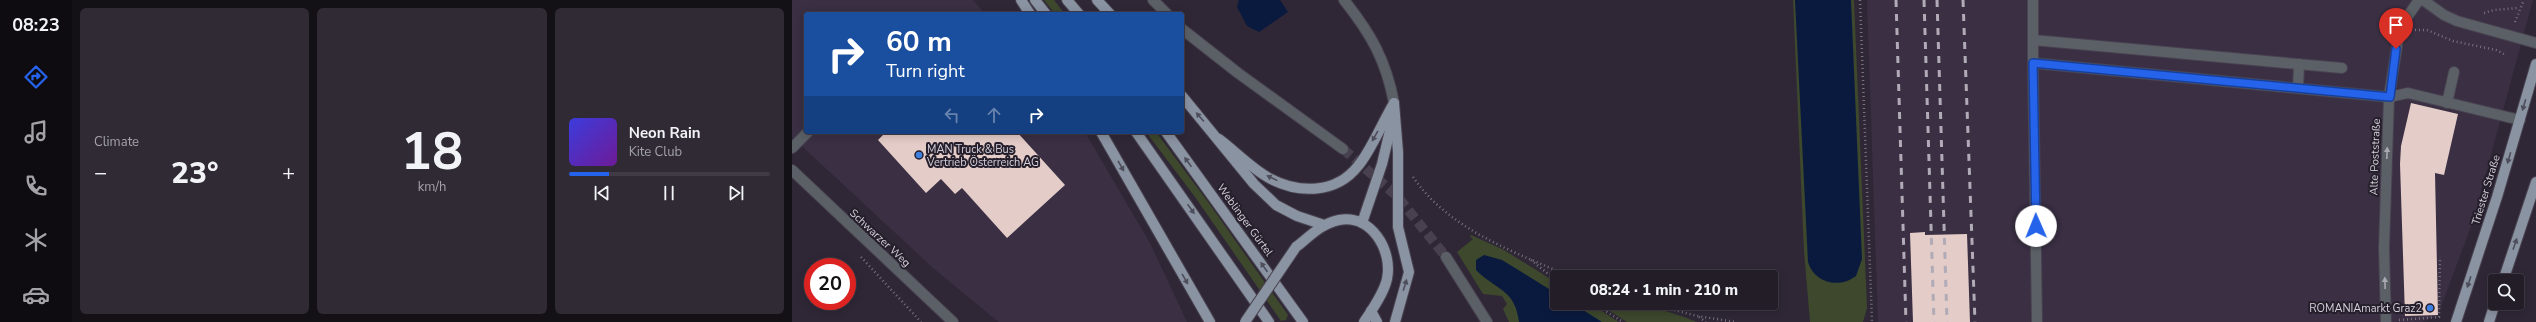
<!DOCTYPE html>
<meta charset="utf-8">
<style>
:root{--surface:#231d28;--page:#2f2a34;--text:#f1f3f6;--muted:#a3a2a8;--line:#403b45;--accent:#2563eb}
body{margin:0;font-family:"Nunito Sans",sans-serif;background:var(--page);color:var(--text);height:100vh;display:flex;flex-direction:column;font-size:15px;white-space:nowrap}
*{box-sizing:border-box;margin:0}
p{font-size:13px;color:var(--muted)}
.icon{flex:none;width:22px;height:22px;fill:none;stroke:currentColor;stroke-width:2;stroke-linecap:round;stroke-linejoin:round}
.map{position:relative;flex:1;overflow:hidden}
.panel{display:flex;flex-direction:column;gap:8px;padding:8px;background:#131016;width:720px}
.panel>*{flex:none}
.hud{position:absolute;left:12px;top:12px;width:380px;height:122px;border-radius:4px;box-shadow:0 2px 10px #0003,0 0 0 1px var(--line);background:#1a4fa0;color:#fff;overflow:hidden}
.fabs{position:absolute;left:1696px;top:274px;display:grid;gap:8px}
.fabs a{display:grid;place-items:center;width:36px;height:36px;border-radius:4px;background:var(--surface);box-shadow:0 2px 10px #0003,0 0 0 1px var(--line);font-size:20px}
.speed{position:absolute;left:12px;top:258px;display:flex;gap:8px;font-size:20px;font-weight:700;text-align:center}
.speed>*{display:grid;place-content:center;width:52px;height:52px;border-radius:50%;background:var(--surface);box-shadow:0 2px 10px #0003,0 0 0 1px var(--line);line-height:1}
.speed .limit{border:6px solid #d22;background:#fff;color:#111}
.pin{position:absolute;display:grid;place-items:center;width:34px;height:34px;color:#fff;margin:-41px -17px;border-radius:50% 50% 50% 0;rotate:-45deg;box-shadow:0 0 4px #0007}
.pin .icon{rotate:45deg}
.me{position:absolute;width:44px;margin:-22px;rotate:359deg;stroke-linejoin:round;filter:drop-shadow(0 0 3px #0008)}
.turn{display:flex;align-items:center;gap:14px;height:84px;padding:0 16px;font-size:18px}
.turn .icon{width:52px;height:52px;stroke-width:2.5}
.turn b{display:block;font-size:28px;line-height:34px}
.lanes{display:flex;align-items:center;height:38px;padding:0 16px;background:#0003;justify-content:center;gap:20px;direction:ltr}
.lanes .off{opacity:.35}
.big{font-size:30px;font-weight:800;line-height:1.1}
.panel .widget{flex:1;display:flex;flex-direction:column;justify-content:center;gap:6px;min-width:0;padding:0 14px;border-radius:6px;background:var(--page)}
.panel .dial{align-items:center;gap:0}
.dial b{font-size:52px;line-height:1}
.song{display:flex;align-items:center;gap:12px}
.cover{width:48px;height:48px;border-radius:6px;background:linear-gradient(135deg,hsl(240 70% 55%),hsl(280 70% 35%))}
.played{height:4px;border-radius:2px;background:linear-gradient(90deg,var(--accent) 20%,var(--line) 20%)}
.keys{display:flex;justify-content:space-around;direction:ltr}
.heat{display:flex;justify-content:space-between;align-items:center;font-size:22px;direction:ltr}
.panel .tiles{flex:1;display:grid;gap:8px;grid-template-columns:repeat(3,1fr)}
.trip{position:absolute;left:758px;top:270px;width:228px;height:40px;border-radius:4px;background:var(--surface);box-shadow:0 2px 10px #0003,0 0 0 1px var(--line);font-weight:800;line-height:40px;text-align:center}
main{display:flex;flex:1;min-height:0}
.dock{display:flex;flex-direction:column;width:72px;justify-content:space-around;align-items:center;background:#0e0c10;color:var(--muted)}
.dock .icon{width:28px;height:28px}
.dock .selected{color:var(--accent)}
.dock b{font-size:18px;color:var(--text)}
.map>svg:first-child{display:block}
.built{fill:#3a2f43}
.green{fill:#3d482d}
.water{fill:#0a1a3e}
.building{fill:#e4ccc8}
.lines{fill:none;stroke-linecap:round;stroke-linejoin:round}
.minor-tunnel{stroke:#48404e;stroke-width:10;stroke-dasharray:10 5;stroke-linecap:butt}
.minor-casing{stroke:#494250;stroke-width:12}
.major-casing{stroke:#494250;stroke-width:12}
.path{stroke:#78727f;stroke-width:2.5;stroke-dasharray:1 3;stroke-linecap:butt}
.minor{stroke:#5b6067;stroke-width:10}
.major{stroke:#8a93a2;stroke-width:10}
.rail{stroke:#b0abb6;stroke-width:3;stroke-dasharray:7 7;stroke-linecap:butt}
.major-bridge-casing{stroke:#494250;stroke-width:12;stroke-linecap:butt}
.major-bridge{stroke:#8a93a2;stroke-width:10}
.oneway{fill:#4d4d5b}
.oneway2{fill:#aaa8b1}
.route-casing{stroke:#184099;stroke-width:10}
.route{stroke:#2563eb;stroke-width:7}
.shop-dot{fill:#3f7fe0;stroke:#251e2b;stroke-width:1.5}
.labels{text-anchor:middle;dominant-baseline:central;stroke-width:4;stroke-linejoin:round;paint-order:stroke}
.poi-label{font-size:11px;fill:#d4cfd9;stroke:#251e2b;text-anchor:start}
.street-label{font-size:11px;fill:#d4cfd9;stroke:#251e2b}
</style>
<main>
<nav class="dock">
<b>08:23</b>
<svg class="icon selected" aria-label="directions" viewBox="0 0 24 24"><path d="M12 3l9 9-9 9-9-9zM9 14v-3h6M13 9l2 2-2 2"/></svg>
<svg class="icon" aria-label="music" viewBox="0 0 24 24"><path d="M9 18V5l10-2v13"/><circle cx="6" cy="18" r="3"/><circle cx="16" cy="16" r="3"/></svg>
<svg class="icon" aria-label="phone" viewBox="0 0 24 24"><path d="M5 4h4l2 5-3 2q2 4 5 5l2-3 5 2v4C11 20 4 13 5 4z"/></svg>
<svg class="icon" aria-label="climate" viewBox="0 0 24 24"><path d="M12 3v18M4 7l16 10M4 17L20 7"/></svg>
<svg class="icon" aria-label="car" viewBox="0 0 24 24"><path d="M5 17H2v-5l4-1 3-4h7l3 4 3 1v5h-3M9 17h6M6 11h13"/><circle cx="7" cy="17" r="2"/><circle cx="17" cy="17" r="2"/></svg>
</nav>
<section class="panel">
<div class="tiles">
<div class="widget"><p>Climate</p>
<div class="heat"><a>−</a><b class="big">23°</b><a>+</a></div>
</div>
<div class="widget dial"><b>18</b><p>km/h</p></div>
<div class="widget">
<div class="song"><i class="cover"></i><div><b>Neon Rain</b><p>Kite Club</p></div></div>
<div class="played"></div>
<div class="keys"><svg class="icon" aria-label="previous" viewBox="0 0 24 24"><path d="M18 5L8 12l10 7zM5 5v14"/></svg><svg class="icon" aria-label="pause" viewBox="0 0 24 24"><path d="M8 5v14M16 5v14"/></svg><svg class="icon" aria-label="next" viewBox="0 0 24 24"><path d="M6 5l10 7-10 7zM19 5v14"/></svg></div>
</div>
</div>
</section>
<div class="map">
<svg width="1744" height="322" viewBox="0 0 1744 322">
<rect width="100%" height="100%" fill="#2f2736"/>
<g class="built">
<polygon points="0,0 181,0 193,14 14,14 14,132 293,132 359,245 395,322 207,322 204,320 141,268 0,137"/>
<polygon points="1075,0 1741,0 1681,221 1646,315 1630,322 1086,322"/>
</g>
<g class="green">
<polygon points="252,0 262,0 273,14 263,14"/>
<polygon points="1001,0 1062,0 1075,308 1071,322 1018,322 1012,251"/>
<polygon points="354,132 364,132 416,202 496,315 494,320 489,321 403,197"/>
<polygon points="679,235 712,250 765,283 765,303 797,303 827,322 717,322 711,309 715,304 710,296 691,294 665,252 681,239 678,237"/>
<path d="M805,303C840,303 873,308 905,322H835Z"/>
</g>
<g class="water">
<polygon points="447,0 488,0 496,12 467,32 455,26 445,7"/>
<path d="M1003,0H1059L1070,259L1064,276C1047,289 1022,283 1016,262Z"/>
<path d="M692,255L710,260L765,294V303H780L810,322H727C723,289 705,291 684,270V260Z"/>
</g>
<g class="building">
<polygon points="1619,103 1666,114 1652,175 1643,173 1646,315 1613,316 1608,164 1609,146"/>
<polygon points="94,132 225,132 273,185 215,238 170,188 163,194 149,179 134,193 86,140"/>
<polygon points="1133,232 1133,235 1175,234 1178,322 1121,322 1118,233"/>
</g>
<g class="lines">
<polyline class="minor-tunnel" points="551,149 605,196 654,257"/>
<defs>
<g id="minor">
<polyline points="361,0 375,14"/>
<path d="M552,0C579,34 594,60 602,103"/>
<polyline points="1631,0 1652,15 1665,21 1744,43"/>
<polyline points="390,29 446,73 551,149"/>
<polyline points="1241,40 1550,68"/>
<polyline points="1241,63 1241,0"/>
<polyline points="1506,88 1507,64"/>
<polyline points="1655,103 1662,72"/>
<polyline points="0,148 16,132"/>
<polyline points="0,170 161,322"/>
<polyline points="654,257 695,322"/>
<polyline points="1245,322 1241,63 1597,97 1616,93 1728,120"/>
<polyline points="1594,322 1592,248 1597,97 1608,27 1627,0"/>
</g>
<g id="major">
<polyline points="229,0 238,14"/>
<polyline points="243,0 254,14"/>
<polyline points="275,0 287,14"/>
<polyline points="305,0 318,14"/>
<polyline points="390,96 462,184 484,205 505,216 532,225"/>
<polyline points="602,103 606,152 606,227 617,272 603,322"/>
<polyline points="309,132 418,322"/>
<polyline points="344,132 477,322"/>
<polyline points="374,132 511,322"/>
<path d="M427,139C443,151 459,168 477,178C507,194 544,194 566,166C579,151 591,121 602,103"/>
<polyline points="570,223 590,164 600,122"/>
<path d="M504,247C517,237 530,223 547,220C579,214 601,250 595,279C592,293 580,310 572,322"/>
<polyline points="1711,281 1744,182"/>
<polyline points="579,311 585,322"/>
<polyline points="1664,322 1705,197 1744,64"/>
<polyline points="1697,322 1703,303"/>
</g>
</defs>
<use href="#minor" class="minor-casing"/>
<use href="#major" class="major-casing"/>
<g class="path">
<polyline points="1068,0 1080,322"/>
<polyline points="1692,13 1702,10 1727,8"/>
<polyline points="1723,22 1732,0"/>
<polyline points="1623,30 1635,30 1661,41 1704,50 1714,55"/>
<path d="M621,177C657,230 723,252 779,277"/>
<polyline points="69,257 129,322"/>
<polyline points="739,260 765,281"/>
<polyline points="801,303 831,322"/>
<polyline points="855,303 905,316 944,322"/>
<polyline points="907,317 914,322"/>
<polyline points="1607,320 1647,317 1648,257"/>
</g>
<use href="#minor" class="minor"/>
<use href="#major" class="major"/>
<g class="rail">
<polyline points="1104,0 1114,322"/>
<polyline points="1132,0 1142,322"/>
<polyline points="1145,0 1155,322"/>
<polyline points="1171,0 1183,322"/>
</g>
<defs>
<polyline id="major-bridge" points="453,322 504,247"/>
</defs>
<use href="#major-bridge" class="major-bridge-casing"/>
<use href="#major-bridge" class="major-bridge"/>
</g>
<defs><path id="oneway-solid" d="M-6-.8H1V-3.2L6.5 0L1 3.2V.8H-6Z"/></defs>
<g class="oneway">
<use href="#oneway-solid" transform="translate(1732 105) rotate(106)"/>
<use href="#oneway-solid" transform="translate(408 117) rotate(-131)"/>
<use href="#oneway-solid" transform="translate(583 136) rotate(120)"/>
<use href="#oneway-solid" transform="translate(1717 158) rotate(106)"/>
<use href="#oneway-solid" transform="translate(396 162) rotate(-126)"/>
<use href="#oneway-solid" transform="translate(329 166) rotate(60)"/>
<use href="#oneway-solid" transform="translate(480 178) rotate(-154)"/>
<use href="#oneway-solid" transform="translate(399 209) rotate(55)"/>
<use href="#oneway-solid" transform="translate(1723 244) rotate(-71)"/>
<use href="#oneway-solid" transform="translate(472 267) rotate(-125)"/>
<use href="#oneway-solid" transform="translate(393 279) rotate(60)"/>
<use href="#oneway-solid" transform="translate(1677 282) rotate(108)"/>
<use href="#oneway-solid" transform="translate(613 285) rotate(-73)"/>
</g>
<g class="oneway2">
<use href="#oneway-solid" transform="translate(1595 153) rotate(-88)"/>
<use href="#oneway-solid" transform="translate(1593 283) rotate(-92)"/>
</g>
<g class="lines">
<defs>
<polyline id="route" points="1244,226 1241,63 1598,97 1604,49"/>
</defs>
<use href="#route" class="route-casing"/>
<use href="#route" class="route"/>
</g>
<g class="shop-dot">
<circle cx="127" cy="155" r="4"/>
<circle cx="1638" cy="308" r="4"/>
</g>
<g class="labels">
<g class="poi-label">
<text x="135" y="149">MAN Truck &amp; Bus<tspan x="135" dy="13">Vertrieb Österreich AG</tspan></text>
<text x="1630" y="308" text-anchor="end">ROMANIAmarkt Graz2</text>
</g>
<g class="street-label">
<text transform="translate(1583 157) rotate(-88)">Alte Poststraße</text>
<text transform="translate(1694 190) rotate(-73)">Triester Straße</text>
<text transform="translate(453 220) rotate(54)">Weblinger Gürtel</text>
<text transform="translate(88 238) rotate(43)">Schwarzer Weg</text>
</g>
</g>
</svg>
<div class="fabs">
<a><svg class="icon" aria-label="search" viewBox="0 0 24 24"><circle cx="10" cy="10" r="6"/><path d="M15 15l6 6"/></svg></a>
</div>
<div class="speed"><div class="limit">20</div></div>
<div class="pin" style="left:1604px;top:49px;background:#d93025"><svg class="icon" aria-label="arrive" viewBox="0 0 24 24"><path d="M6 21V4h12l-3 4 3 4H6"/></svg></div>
<svg class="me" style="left:1244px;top:226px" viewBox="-20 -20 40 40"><circle r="19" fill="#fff"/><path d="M0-13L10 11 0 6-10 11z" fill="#2563eb"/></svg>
<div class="trip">08:24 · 1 min · 210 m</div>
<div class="hud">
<div class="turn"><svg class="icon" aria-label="right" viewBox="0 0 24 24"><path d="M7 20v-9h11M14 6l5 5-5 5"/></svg><div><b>60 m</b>Turn right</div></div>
<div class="lanes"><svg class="icon off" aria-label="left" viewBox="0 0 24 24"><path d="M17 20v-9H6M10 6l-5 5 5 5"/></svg><svg class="icon off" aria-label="ahead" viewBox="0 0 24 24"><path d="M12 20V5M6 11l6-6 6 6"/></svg><svg class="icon" aria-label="right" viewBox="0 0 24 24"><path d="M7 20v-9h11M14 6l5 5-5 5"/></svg></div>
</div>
</div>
</main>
